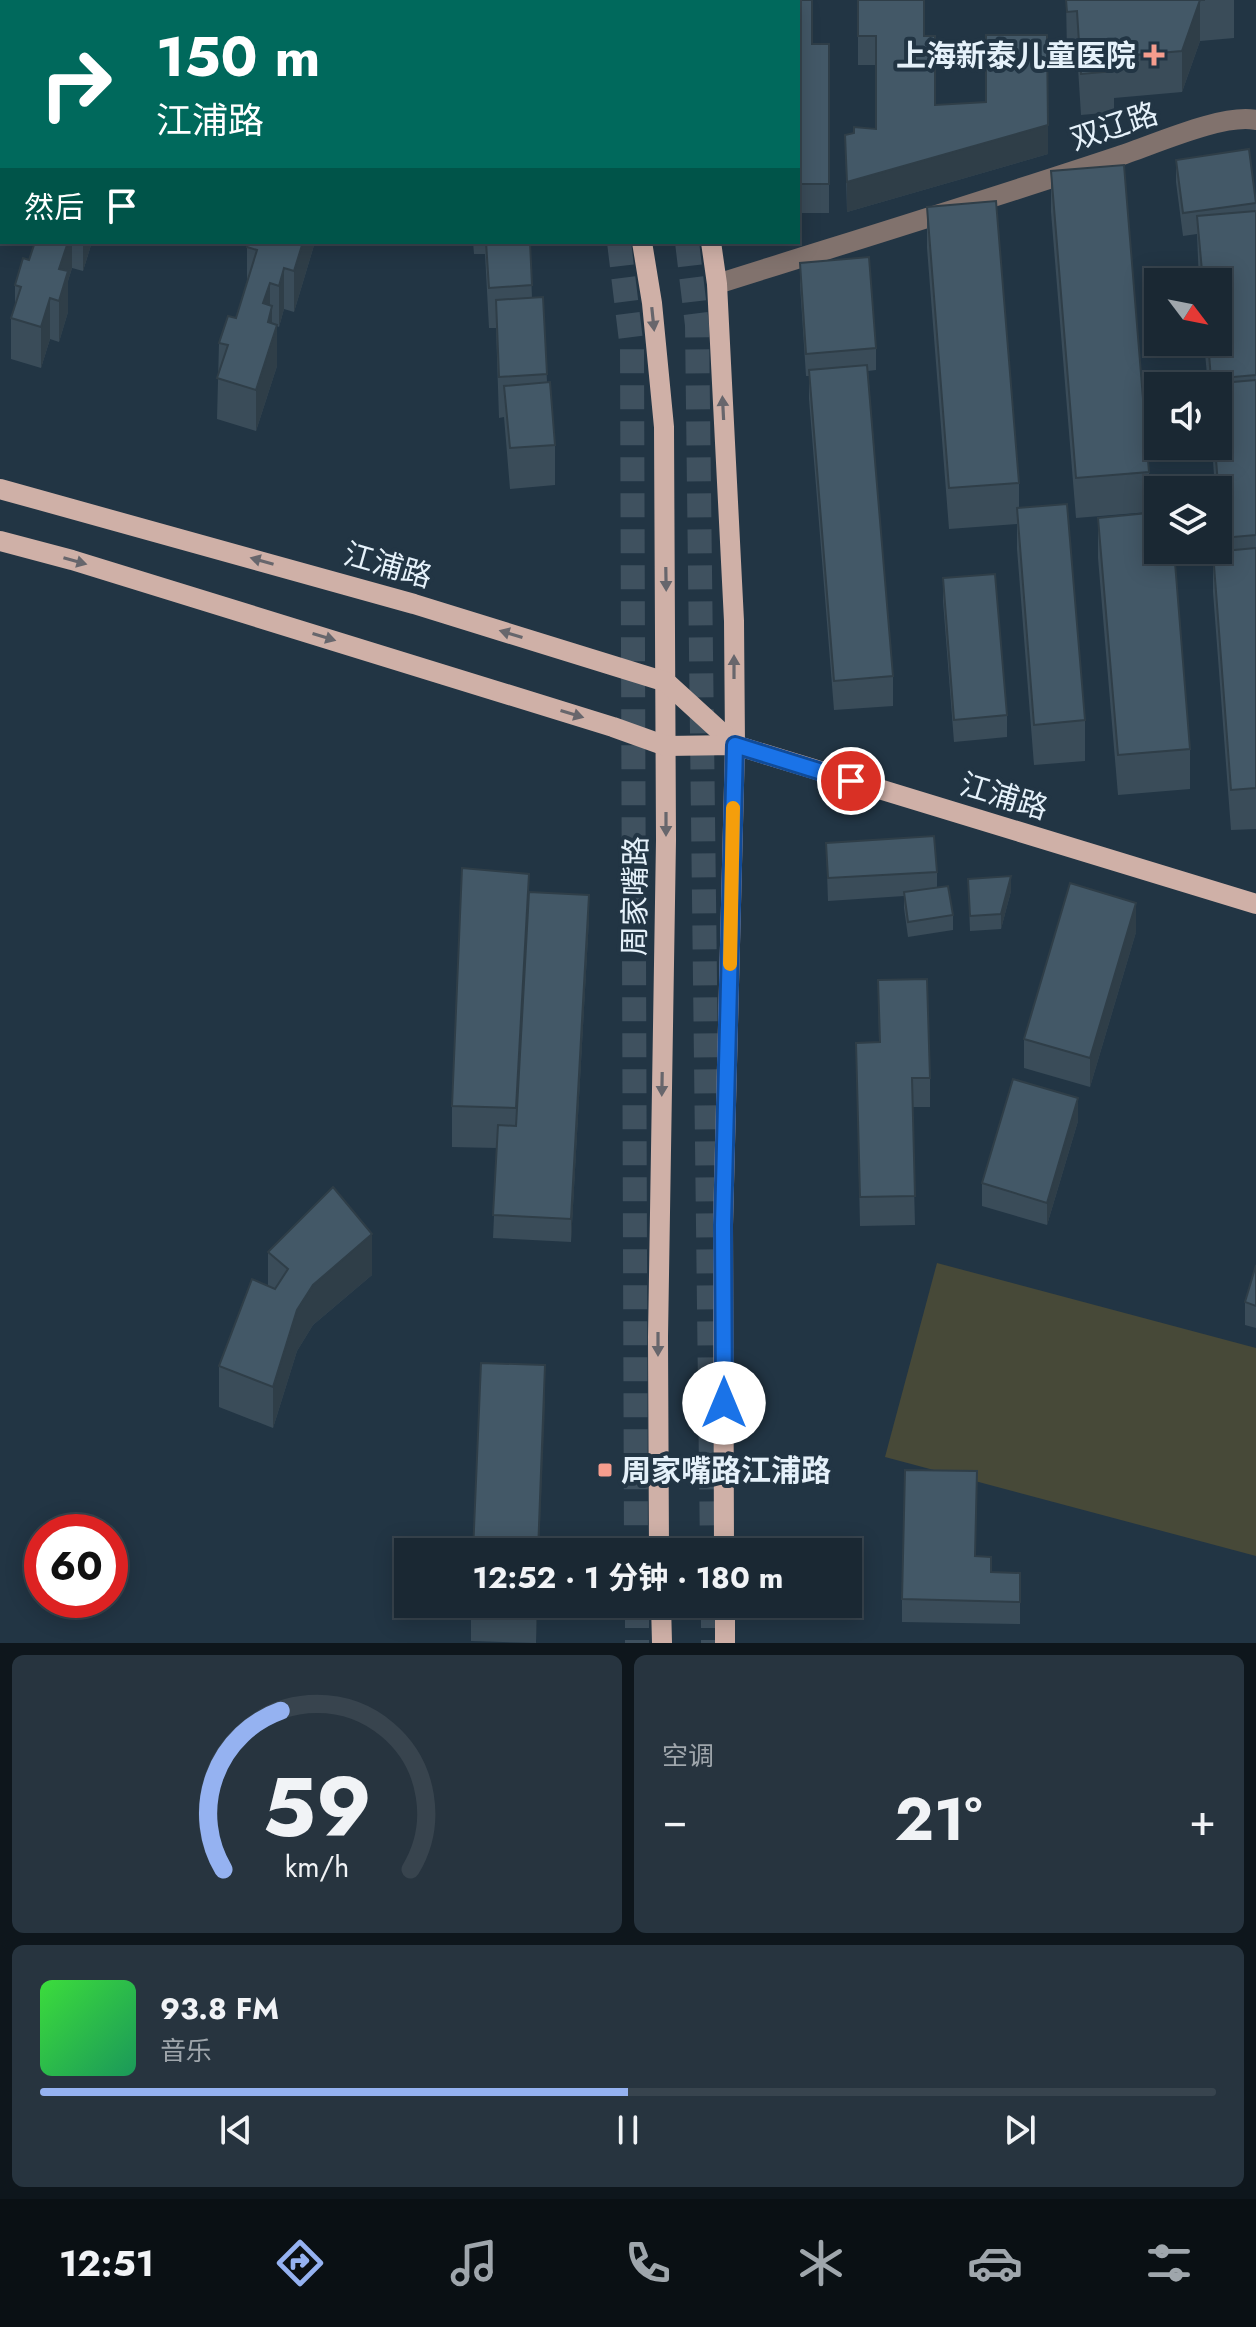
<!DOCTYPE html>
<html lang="zh">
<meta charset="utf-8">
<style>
:root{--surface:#1a2833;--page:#27343f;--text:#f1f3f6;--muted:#9fa6ac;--line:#38444e;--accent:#95b2f1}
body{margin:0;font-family:Jost,"Noto Sans SC",sans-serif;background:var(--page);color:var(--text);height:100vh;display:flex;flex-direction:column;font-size:30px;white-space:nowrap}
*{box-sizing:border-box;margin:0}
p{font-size:26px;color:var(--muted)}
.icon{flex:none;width:44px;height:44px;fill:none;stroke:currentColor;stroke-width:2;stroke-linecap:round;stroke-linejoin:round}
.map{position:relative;height:1643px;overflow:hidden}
.details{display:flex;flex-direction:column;gap:12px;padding:12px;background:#0e161c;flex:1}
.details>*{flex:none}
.top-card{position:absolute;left:0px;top:0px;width:800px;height:244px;box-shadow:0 4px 20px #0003,0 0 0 2px var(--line);background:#00695c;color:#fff;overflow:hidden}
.needle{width:52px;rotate:122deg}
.controls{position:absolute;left:1144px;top:268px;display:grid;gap:16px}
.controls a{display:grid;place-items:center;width:88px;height:88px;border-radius:0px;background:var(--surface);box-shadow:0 4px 20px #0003,0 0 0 2px var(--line);font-size:40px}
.speed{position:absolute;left:24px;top:1514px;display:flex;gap:16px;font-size:40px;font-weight:700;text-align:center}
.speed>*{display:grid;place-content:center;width:104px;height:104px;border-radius:50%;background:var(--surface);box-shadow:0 4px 20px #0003,0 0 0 2px var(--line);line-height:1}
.speed .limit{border:12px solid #d22;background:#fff;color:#111}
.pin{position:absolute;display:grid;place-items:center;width:68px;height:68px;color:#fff;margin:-34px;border:4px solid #fff;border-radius:50%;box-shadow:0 2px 8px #0007}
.me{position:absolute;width:88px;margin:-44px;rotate:0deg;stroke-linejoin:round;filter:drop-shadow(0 0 6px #0008)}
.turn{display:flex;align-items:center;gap:28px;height:168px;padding:0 24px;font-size:36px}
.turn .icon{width:104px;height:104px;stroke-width:2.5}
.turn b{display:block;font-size:56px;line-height:68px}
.then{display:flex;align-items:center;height:76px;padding:0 24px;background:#0003;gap:16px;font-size:30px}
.big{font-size:60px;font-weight:700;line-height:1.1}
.details .card{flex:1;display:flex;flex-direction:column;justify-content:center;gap:12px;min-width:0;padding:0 28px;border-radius:12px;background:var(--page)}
.details .dial{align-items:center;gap:0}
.dial svg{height:208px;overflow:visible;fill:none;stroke:var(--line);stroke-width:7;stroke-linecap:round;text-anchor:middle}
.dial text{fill:var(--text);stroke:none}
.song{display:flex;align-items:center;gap:24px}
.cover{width:96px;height:96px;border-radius:12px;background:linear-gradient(135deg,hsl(120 70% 55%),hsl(150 70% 35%))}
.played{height:8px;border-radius:4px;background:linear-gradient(90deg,var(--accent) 50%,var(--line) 50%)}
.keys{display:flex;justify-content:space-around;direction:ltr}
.heat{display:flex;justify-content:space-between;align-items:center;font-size:44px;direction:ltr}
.details .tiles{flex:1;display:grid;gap:12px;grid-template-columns:1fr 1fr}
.card:last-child{grid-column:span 2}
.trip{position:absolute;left:394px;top:1538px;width:468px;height:80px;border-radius:0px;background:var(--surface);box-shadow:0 4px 20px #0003,0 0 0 2px var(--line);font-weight:700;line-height:80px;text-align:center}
.tab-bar{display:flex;height:128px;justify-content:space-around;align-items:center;background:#0a1014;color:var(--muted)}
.tab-bar .icon{width:56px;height:56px}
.tab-bar .active{color:var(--accent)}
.tab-bar b{font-size:36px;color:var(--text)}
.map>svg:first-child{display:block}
.pitch{fill:#474938}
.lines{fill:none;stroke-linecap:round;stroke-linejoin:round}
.highway-tunnel{stroke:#3f515f;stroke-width:24;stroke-dasharray:24 12;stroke-linecap:butt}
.minor{stroke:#81726d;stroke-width:20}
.major{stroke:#cfb0a7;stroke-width:20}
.wall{fill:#3a4c59}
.shaded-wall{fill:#2f3e48}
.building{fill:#435867;stroke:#2f3e48;stroke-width:2}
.oneway{fill:#67666c}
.route-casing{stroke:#114b97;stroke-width:20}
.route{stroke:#1a73e8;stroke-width:14}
.slow{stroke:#f59e0b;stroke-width:14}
.poi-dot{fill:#f59d8e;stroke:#223544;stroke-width:3}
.labels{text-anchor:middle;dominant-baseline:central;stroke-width:8;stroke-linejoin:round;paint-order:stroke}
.poi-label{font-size:30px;font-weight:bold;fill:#e5f1fa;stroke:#223544;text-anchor:end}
.street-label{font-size:30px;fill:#e5f1fa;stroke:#223544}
</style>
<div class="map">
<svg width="1256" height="1643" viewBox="0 0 1256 1643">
<rect width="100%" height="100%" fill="#223544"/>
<polygon class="pitch" points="937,1263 1256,1348 1256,1556 885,1457"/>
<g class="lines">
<g class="highway-tunnel">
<polyline points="577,0 577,2"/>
<polyline points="647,0 648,2"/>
<polyline points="619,242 632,349 636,1552"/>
<polyline points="687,242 697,325 712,1552"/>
<polyline points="637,1604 637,1643"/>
<polyline points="713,1604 713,1643"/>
</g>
<g class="minor">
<polyline points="315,0 316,2"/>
<path d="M717,284C850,242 984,201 1116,157C1151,146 1222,113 1256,120"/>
</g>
<g class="major">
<polyline points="604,0 604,2"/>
<polyline points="677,0 677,2"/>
<polyline points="642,242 652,303 664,427 666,840 658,1337 659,1552"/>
<polyline points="711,242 717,284 734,621 735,745 723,1225 724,1552"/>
<polyline points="0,489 414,604 666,682 735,745"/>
<polyline points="0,541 72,560 613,727 666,746 735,745 1256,904"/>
<polyline points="661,1604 662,1643"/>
<polyline points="725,1604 725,1643"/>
</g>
</g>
<g class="wall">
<polygon points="858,0 924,36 935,105 1048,154 847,212 845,135 876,129 876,65 858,65"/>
<polygon points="1066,0 1234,0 1234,38 1200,41 1182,92 1114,98 1114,112 1081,115 1077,52 1067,53"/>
<polygon points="798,2 812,44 829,44 829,213 798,213"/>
<polygon points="1176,160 1256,203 1256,829 1231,830 1213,592 1213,552 1220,551 1218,530 1218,490 1215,490 1212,446 1218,446 1218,386 1208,386 1204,342 1218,342 1218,282 1199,282 1197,234 1183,236 1176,182"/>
<polygon points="1051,171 1149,472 1149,512 1076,518 1051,212"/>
<polygon points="927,207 1019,483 1019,508 1085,720 1085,761 1034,765 1017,549 1017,524 949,529 927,248"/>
<polygon points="35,242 92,242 83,271 72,268 68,281 68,312 59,342 50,339 41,368 11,359 11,318 15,306 15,285 29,260"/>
<polygon points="315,242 294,312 284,309 279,327 277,326 277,366 256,431 217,419 219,343 236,318 247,282 247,247"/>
<polygon points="473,242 530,242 532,298 543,297 547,382 555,445 555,485 510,489 504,417 499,418 496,328 489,328 485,254 474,254"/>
<polygon points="800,263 876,348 876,370 868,371 893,676 893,706 834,710 809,399 809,376 806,376 800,285"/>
<polygon points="1098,518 1190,749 1190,789 1118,795 1098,558"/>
<polygon points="943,578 1007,715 1007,737 954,742 943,601"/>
<polygon points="826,843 937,872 937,888 953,915 953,930 908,937 904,908 904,896 828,901"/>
<polygon points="968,879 1011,891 1001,929 970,931"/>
<polygon points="529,892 589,918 571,1242 493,1238 497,1148 452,1147 452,1106"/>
<polygon points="1136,932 1090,1087 1024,1068 1024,1039"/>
<polygon points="878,980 930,1078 930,1107 912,1107 915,1225 860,1226 856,1043 879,1042"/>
<polygon points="1078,1121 1047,1225 982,1206 982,1183"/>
<polygon points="268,1252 372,1275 313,1325 297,1351 273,1428 219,1407 219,1366 268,1286"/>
<polygon points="1256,1265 1256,1328 1245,1325 1245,1302"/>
<polygon points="977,1494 975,1556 991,1572 1020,1573 1020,1624 902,1622 902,1599"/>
<polygon points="471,1604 537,1604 536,1643 471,1641"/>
</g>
<g class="shaded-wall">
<polygon points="162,0 180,0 179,2 161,2"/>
<polygon points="1200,0 1200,41 1182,92 1182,51"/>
<polygon points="1048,125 1048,154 847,212 847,182"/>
<polygon points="68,242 72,242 72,268 68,281 68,312 59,342 59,269"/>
<polygon points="83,242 92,242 83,271"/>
<polygon points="303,242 315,242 294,312 294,271"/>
<polygon points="284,268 284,309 279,327 279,286"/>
<polygon points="270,283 270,315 272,306 272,338 277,325 277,366 256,431 256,390 263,303"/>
<polygon points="50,298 50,339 41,368 41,327"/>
<polygon points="1011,876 1011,891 1001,929 1001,914"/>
<polygon points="589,895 589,918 571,1242 571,1219"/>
<polygon points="1136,903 1136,932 1090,1087 1090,1058"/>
<polygon points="1078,1098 1078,1121 1047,1225 1047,1203"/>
<polygon points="372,1234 372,1275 313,1325 297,1351 273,1428 273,1387 297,1310 313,1285"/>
<polygon points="545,1365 545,1406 539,1552 538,1552"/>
<polygon points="536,1604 537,1604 536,1643"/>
</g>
<g class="building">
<polygon points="124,0 162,0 161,2 158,1 157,2 123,2"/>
<rect x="450" y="0" width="48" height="2"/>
<polygon points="745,0 812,0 812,44 829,44 829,184 798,184 798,2 745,2"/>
<polygon points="858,0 924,0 924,36 935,36 935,105 986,102 986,35 1047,35 1048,125 847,182 845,135 854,133 854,127 876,129 876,36 858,36"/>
<polygon points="1066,0 1205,0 1200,0 1182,51 1112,57 1114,71 1081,74 1077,11 1067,12"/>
<polygon points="1249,149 1256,203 1183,213 1176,160"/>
<polygon points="1124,165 1149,472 1076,478 1051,171"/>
<polygon points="996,201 1019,483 949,488 927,207"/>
<polygon points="1256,211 1256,375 1211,379 1208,342 1218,342 1218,282 1203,282 1197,216"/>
<polygon points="35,242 68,242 59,269 68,271 59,301 50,298 41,327 11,318 21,287 15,285 23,258 29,260"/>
<polygon points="249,242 303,242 294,271 284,268 279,286 270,283 263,303 272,306 268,322 277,325 256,390 217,378 228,345 219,343 228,316 236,318 257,250 247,247"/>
<polygon points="486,242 530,242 532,285 489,288"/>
<polygon points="869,257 876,348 806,354 800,263"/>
<polygon points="543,297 547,374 499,377 496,300"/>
<polygon points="867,365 893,676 834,681 809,370"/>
<polygon points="1256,380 1256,535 1222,538 1215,446 1218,446 1218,386 1210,386 1210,384"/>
<polygon points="550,382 555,445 510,448 504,386"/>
<polygon points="1067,504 1085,720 1034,725 1017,508"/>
<polygon points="1158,512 1158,550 1174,550 1190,749 1118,755 1098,518"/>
<polygon points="1256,548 1256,788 1231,790 1213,552"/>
<polygon points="995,574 1007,715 954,720 943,578"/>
<polygon points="934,836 937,872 828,878 826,843"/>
<polygon points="462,868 529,874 516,1108 452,1106"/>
<polygon points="1011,876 1001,914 970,916 968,879"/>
<polygon points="1070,883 1136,903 1090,1058 1024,1039"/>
<polygon points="948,886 953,915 908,922 904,892"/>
<polygon points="529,892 589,895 571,1219 493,1215 498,1125 516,1126"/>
<polygon points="927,979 930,1078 912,1078 915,1196 860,1197 856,1043 880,1042 878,980"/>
<polygon points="1013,1079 1078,1098 1047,1203 982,1183"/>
<polygon points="333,1187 372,1234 313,1285 297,1310 273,1387 219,1366 252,1279 275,1289 288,1269 268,1252"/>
<polygon points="1256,1265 1256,1306 1245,1302"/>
<polygon points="481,1363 545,1365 538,1552 473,1552"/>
<polygon points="905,1470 977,1471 975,1556 991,1557 991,1572 1020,1573 1020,1602 902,1599"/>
</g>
<defs><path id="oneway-solid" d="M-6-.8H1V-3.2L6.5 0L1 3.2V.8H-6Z" transform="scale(2)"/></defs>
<g class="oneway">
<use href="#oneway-solid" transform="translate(653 319) rotate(84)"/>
<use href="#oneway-solid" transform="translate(723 408) rotate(-93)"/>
<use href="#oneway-solid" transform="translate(75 561) rotate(16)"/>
<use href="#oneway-solid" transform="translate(262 561) rotate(-164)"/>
<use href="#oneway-solid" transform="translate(666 579) rotate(89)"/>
<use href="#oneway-solid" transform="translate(511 634) rotate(-163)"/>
<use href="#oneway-solid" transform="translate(324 637) rotate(17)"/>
<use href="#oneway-solid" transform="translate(734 667) rotate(-90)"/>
<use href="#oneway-solid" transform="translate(572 714) rotate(17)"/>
<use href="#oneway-solid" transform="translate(666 824) rotate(90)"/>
<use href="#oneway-solid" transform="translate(662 1084) rotate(91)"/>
<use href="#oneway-solid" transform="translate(658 1344) rotate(90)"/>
</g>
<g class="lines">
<defs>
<polyline id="route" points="724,1403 723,1225 735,745 851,781"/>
</defs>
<use href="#route" class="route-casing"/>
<use href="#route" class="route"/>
<polyline class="slow" points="730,964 733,808"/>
</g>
<g class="poi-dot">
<path d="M1150 43h8v8h8v8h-8v8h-8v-8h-8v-8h8z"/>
<rect x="597" y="1462" width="16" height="16" rx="4"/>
</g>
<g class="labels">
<g class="poi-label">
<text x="1136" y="55">上海新泰儿童医院</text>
<text x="621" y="1470" text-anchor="start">周家嘴路江浦路</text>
</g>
<g class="street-label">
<text transform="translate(1114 126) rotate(-18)">双辽路</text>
<text transform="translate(388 565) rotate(16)">江浦路</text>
<text transform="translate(1004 796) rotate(17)">江浦路</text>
<text transform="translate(635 896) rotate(-89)">周家嘴路</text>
</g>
</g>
</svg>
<div class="controls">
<a><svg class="needle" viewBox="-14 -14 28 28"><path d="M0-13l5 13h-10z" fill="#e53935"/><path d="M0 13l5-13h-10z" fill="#9fa6ac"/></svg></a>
<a><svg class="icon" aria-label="sound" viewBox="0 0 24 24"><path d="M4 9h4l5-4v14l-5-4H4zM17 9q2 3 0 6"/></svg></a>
<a><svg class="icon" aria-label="layers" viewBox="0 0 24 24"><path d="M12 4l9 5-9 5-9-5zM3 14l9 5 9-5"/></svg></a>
</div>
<div class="speed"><div class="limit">60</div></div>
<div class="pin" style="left:851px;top:781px;background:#d93025"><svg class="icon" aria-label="arrive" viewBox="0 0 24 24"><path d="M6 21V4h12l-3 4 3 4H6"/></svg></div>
<svg class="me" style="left:724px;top:1403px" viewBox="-20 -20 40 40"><circle r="19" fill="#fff"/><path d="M0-13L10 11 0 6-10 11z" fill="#1a73e8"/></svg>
<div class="trip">12:52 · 1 分钟 · 180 m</div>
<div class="top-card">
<div class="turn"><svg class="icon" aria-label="right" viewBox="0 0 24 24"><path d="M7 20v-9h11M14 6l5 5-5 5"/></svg><div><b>150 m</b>江浦路</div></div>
<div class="then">然后<svg class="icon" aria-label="arrive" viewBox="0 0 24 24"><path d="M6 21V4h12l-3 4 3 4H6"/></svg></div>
</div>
</div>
<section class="details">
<div class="tiles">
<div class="card dial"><svg viewBox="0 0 100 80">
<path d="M14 69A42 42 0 1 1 86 69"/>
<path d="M14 69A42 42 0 0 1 36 8" stroke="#95b2f1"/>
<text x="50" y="56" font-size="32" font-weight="700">59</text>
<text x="50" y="72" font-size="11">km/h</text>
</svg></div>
<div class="card"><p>空调</p>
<div class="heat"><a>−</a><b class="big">21°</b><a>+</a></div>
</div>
<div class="card">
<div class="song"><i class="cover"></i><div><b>93.8 FM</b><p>音乐</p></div></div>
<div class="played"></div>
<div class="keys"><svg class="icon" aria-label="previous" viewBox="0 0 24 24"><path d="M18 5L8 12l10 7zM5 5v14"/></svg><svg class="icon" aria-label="pause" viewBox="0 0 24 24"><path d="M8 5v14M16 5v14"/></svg><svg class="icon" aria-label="next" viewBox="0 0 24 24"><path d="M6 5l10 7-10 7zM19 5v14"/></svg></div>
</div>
</div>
</section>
<nav class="tab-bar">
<b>12:51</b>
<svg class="icon active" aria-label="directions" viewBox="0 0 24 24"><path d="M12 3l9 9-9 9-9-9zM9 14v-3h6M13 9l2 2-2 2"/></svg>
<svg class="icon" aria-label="music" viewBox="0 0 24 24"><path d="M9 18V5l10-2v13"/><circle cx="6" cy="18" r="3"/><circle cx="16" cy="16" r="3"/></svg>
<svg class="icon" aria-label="phone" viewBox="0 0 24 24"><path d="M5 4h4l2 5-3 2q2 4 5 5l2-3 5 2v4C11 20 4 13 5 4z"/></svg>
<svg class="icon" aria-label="climate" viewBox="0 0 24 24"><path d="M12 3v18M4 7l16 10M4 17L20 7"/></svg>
<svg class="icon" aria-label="car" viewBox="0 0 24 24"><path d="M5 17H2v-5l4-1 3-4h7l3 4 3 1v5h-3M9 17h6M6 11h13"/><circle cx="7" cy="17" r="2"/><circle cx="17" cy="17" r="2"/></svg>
<svg class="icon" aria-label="filters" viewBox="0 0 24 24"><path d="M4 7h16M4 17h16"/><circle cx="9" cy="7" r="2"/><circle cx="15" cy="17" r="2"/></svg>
</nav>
